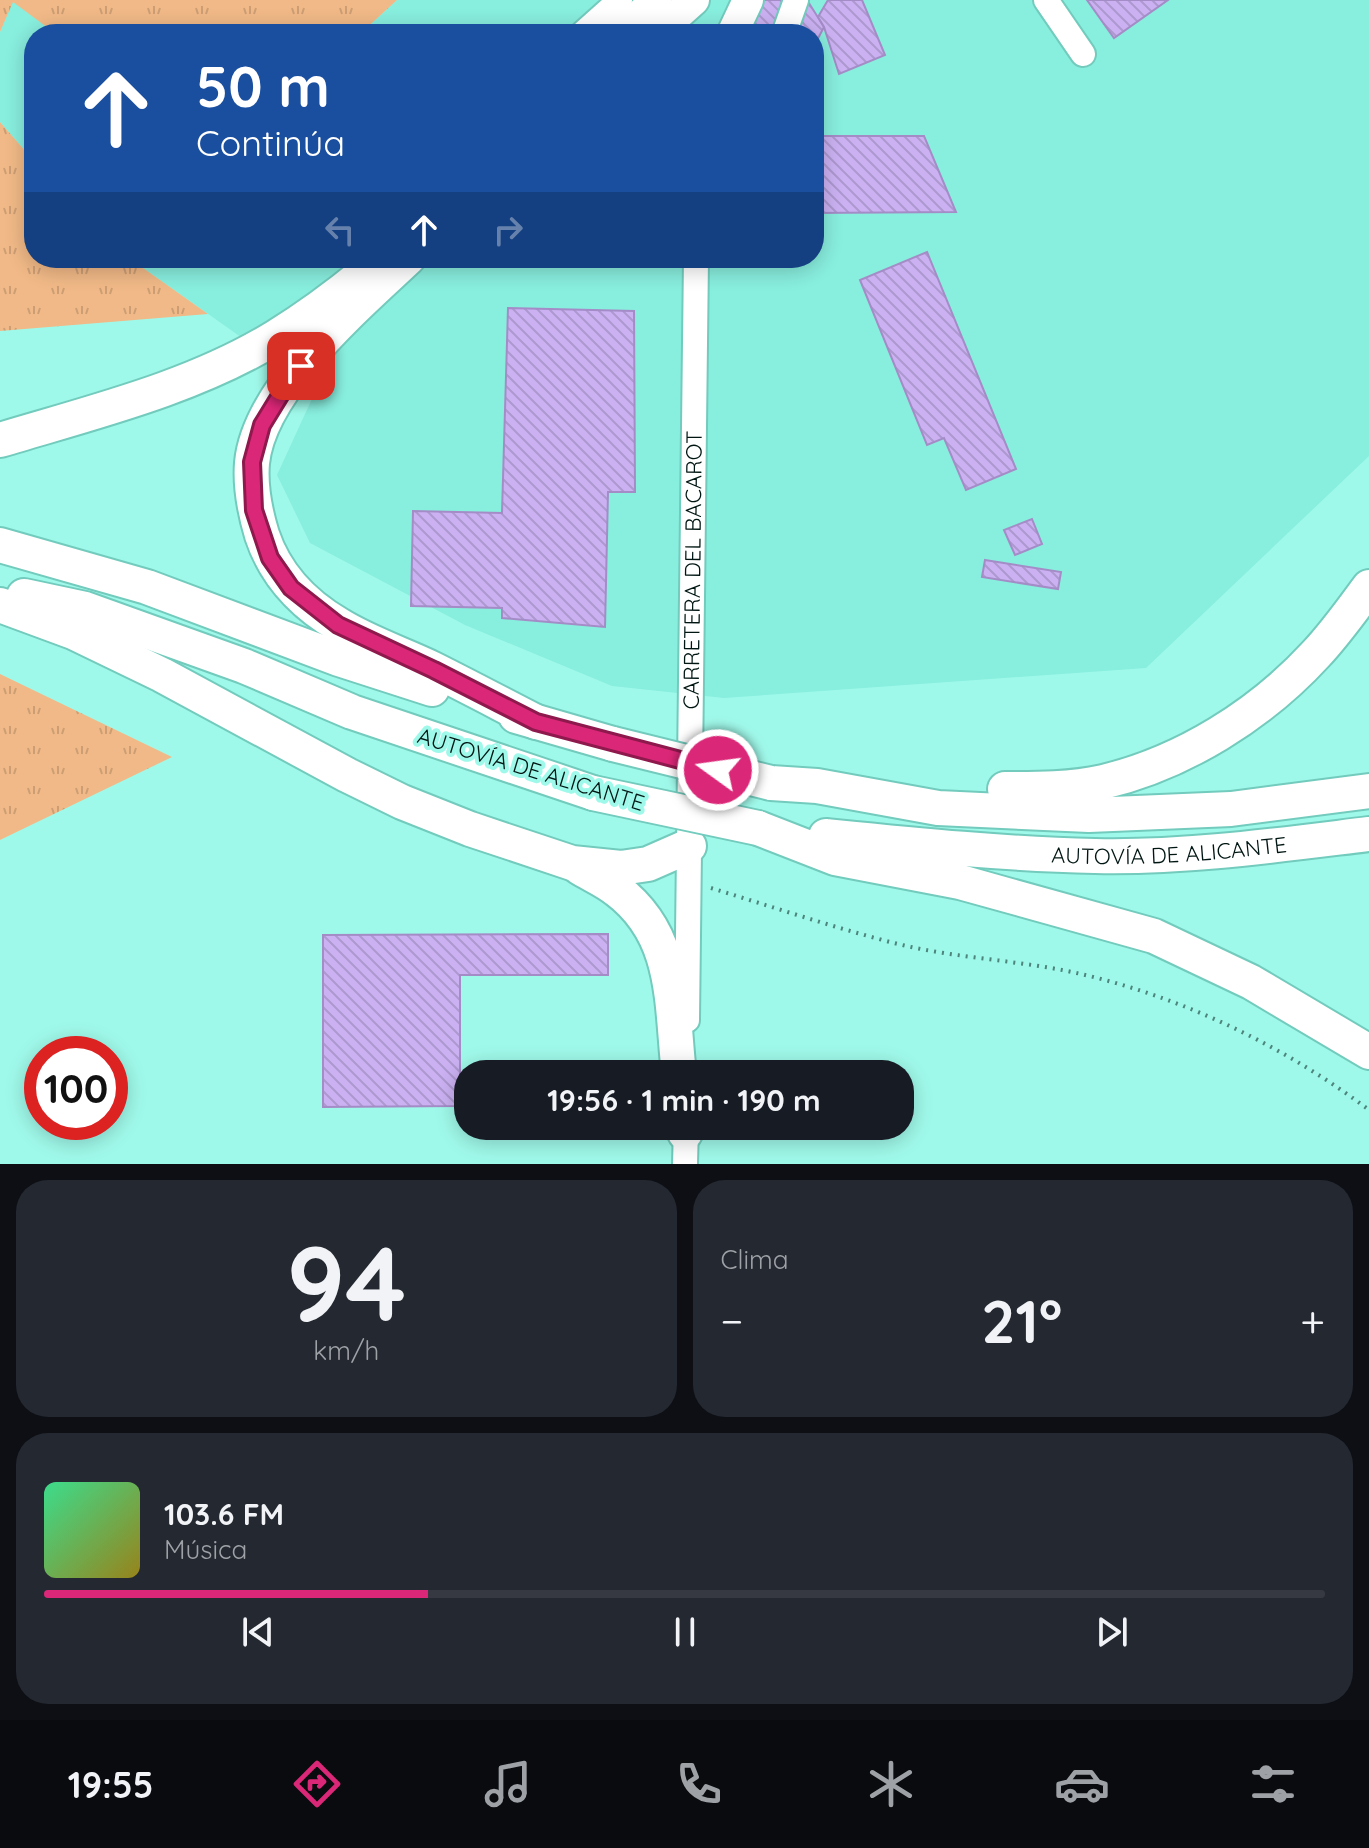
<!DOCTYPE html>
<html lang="es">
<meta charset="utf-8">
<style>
:root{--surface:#171b24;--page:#242831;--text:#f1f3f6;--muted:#9ea1a6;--line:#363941;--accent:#db2777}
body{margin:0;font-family:Quicksand,sans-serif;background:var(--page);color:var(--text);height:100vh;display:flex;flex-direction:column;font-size:30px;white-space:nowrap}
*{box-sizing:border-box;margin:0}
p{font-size:26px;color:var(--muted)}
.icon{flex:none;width:44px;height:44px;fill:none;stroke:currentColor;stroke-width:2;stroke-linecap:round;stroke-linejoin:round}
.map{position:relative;height:1164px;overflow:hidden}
.drawer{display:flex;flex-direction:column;gap:16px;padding:16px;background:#0d0f14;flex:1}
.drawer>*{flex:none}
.hud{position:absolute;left:24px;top:24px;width:800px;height:244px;border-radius:32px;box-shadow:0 4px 20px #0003;background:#1a4fa0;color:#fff;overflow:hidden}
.speed{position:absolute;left:24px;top:1036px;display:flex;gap:16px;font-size:40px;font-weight:700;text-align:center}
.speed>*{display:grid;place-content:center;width:104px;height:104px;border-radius:50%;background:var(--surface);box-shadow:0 4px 20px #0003;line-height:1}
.speed .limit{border:12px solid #d22;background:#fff;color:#111}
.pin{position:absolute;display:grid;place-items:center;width:68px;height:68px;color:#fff;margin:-34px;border-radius:16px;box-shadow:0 4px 12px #0006}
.me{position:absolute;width:88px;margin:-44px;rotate:284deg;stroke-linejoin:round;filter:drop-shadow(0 0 6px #0008)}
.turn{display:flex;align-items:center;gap:28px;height:168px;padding:0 40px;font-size:36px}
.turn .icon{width:104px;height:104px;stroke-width:2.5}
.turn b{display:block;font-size:56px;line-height:68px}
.lanes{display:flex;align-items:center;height:76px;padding:0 40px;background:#0003;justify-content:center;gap:40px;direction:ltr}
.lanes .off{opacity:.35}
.big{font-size:60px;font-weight:800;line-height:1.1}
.drawer .widget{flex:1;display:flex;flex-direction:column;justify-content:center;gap:12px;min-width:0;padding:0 28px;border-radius:32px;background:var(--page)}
.drawer .dial{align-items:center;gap:0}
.dial b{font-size:104px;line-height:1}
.song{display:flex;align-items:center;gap:24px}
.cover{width:96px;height:96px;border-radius:12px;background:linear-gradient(135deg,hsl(150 70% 55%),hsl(50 70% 35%))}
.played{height:8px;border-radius:4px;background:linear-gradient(90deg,var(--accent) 30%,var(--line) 30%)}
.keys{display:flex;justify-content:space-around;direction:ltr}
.heat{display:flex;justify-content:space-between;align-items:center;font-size:44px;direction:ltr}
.drawer .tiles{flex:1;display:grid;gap:16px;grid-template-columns:1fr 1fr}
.widget:last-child{grid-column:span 2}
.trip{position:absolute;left:454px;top:1060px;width:460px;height:80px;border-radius:32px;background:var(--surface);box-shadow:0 4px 20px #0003;font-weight:800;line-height:80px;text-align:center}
.dock{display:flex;height:128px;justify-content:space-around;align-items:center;background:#090b0e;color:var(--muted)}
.dock .icon{width:56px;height:56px}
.dock .on{color:var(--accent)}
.dock b{font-size:36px;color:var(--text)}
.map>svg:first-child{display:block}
.built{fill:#88eede}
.grass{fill:url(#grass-tufts)}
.building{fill:url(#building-back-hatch);stroke:#a48cc7;stroke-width:2}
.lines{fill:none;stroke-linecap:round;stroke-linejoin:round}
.minor-casing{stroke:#72cbbd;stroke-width:28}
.major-casing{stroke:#72cbbd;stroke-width:34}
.highway-casing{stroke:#72cbbd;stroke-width:38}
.path{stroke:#4d847b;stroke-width:4;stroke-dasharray:2 6;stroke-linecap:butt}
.minor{stroke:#fff;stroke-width:24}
.major{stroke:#fff;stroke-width:30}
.highway{stroke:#fff;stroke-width:34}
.highway-bridge-casing{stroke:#72cbbd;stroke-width:38;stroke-linecap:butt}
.highway-bridge{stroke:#fff;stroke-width:34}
.route-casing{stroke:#8e194d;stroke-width:20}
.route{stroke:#db2777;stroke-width:14}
.labels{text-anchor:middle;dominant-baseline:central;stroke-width:8;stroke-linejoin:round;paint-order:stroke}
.street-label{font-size:22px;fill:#001613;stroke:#9ff9ea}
</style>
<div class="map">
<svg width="1369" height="1164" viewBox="0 0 1369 1164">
<defs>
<pattern id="grass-tufts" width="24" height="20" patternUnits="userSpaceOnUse" patternTransform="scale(2)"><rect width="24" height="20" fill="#f1b987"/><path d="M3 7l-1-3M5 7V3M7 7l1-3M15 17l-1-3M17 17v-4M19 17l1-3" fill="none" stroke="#cd9e74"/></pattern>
<pattern id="building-back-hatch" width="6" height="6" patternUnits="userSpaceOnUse" patternTransform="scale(2)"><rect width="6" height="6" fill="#cbb1f2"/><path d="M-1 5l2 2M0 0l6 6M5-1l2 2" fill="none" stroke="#ad98cf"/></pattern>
</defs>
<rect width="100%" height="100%" fill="#9ff9ea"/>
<g class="built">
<polygon points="397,0 1369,0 1369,456 1146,668 724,698 612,686 465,625 310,543 277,475 316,390 129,258 814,258 814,34 360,34"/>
<polygon points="13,1 56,34 34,34 34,161 0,122 0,32"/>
</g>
<g class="grass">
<polygon points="0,0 397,0 360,34 56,34 13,2 0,32"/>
<polygon points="0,122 34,161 34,258 129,258 208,314 0,331"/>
<polygon points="0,674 172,757 0,840"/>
</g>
<g class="building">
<polygon points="763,0 807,0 824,27 814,46 814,34 748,34"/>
<polygon points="828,0 862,0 885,55 839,74 824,27 818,17"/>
<polygon points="1087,0 1168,0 1114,38"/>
<polygon points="814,136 924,136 956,212 814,213"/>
<polygon points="927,252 1016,469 966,490 944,438 927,445 860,280"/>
<polygon points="508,308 634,311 635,492 608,492 605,627 502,618 502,608 411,606 413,511 502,513"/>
<polygon points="1032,519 1042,544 1015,555 1004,530"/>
<polygon points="985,560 1061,572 1058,589 982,577"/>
<polygon points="608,934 608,975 460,975 460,1106 323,1107 323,935"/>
</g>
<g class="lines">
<defs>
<g id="minor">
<polyline points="1046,0 1083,54"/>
<polyline points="582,34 620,0"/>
<polyline points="784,34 796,0"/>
<path id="s1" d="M687,1020L696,258"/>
<polyline points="685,1164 686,1126"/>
</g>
<g id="major">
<polyline points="619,34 656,0"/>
<polyline points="656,34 694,0"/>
<polyline points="732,34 748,0"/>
</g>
<g id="highway">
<path d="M408,258C356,307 259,389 252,463C250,487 255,512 262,535C275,574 303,604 339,625C368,643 402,654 433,669C467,686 501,704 536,722"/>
<path d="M0,440C93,412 193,388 276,337C307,318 338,295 366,272"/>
<polyline points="0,545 147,587 339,659 432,689"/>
<polyline points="24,596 85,609 244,666 352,712 593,793"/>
<polyline points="0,605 73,632 162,675 347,775 402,802 470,829 572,863 621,868 648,864 689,846"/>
<polyline points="516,716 613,744"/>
<polyline points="771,783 817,786 938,808 1089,815 1231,809 1369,791"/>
<path d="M1005,789C1038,789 1071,789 1103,782C1183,763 1260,715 1316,654C1335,634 1352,610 1369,587"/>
<polyline points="758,828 835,858 960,882 1154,936 1251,982 1369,1052"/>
<path id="s2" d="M826,836C916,845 1005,854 1095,856C1186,858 1278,845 1369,834"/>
<path d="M579,867C592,875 606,881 617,890C678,936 671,1005 679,1074"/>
<polyline points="685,1126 685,1133"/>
</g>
</defs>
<use href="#minor" class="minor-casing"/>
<use href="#major" class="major-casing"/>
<use href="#highway" class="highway-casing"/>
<path class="path" d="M711,888C773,907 835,928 898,944C955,958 1015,960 1072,972C1178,995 1283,1045 1369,1110"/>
<use href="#minor" class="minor"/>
<use href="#major" class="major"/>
<use href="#highway" class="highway"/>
<defs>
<g id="highway-bridge">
<polyline points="613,744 771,783"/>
<polyline points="593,793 758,828"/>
</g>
</defs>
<use href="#highway-bridge" class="highway-bridge-casing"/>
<use href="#highway-bridge" class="highway-bridge"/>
</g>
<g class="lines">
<defs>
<polyline id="route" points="301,366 289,381 262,425 252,462 254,510 270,558 291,588 338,625 434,670 536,722 718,770"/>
</defs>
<use href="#route" class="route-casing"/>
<use href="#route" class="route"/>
</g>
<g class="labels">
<g class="street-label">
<text stroke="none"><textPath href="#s1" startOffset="450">CARRETERA DEL BACAROT</textPath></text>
<text transform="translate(531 769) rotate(17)">AUTOVÍA DE ALICANTE</text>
<text stroke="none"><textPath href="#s2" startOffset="344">AUTOVÍA DE ALICANTE</textPath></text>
</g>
</g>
</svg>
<div class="speed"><div class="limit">100</div></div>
<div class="pin" style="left:301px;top:366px;background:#d93025"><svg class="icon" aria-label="arrive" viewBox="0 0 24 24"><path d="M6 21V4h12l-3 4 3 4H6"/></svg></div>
<svg class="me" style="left:718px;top:770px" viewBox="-20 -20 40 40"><circle r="17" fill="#db2777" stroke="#fff" stroke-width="3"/><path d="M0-11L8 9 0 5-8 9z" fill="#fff"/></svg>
<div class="trip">19:56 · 1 min · 190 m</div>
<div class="hud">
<div class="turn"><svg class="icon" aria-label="ahead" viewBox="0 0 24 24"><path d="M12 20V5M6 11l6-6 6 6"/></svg><div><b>50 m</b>Continúa</div></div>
<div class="lanes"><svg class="icon off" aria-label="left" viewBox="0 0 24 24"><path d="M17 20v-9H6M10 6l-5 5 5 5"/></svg><svg class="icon" aria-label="ahead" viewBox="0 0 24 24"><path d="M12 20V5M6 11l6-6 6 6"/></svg><svg class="icon off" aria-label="right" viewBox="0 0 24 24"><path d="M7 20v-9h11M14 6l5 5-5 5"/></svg></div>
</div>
</div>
<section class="drawer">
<div class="tiles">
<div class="widget dial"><b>94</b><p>km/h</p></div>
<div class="widget"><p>Clima</p>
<div class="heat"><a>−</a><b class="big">21°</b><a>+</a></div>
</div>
<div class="widget">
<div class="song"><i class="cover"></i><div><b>103.6 FM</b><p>Música</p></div></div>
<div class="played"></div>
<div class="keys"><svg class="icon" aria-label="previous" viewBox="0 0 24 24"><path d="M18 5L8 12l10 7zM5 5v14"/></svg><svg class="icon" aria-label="pause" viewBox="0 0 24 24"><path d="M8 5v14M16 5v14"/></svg><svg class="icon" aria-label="next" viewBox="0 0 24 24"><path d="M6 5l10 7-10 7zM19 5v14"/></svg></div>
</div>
</div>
</section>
<nav class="dock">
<b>19:55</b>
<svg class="icon on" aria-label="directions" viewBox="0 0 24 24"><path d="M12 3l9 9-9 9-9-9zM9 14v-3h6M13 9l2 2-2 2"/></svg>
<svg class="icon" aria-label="music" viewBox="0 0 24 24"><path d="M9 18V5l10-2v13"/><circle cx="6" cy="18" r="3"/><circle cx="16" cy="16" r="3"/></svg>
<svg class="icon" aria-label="phone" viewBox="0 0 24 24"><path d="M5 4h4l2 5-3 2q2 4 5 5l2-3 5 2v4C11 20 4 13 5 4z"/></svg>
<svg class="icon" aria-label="climate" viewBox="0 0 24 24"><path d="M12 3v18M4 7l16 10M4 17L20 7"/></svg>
<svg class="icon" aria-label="car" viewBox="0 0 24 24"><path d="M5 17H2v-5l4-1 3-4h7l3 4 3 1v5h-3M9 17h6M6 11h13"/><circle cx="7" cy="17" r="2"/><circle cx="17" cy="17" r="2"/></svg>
<svg class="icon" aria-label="filters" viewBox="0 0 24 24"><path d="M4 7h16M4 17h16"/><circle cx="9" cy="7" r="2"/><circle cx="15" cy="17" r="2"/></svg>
</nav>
